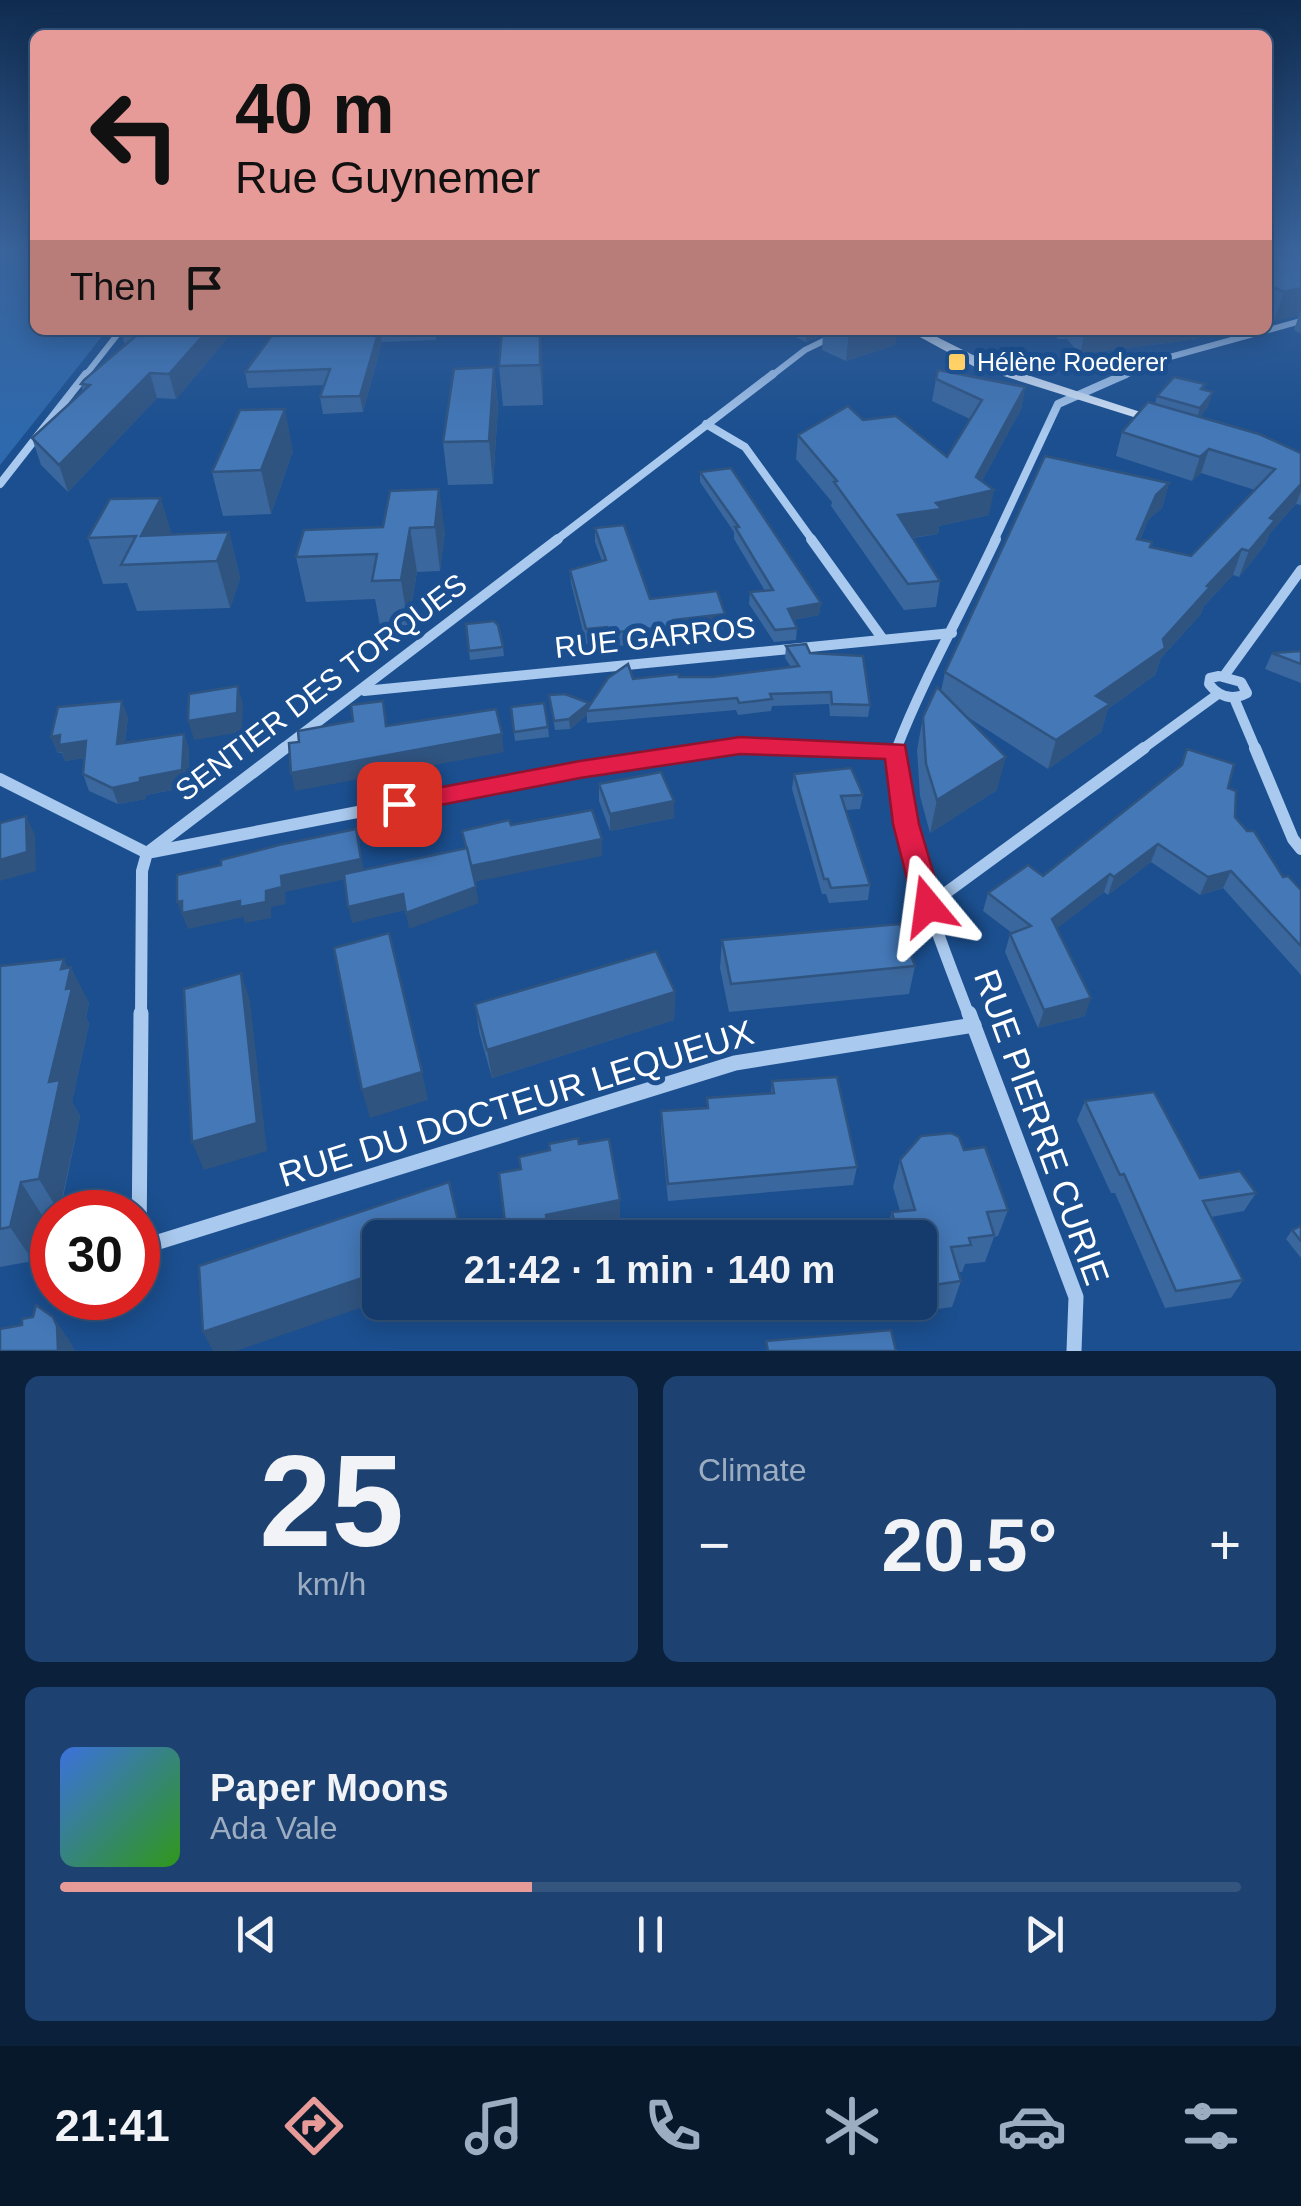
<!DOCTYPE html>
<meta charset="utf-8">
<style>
:root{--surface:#143b6b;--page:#1d4271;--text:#f1f3f6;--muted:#9dadc1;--line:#33557e;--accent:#e69b98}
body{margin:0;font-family:Arial,sans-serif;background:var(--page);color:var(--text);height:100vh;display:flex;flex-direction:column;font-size:38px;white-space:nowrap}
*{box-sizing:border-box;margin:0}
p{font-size:32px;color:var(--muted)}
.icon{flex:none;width:55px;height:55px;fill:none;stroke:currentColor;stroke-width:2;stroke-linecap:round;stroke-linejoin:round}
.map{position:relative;height:1351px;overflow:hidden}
.details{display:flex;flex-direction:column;gap:25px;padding:25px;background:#0b203b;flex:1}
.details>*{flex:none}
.guide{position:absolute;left:30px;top:30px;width:1242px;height:305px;border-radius:15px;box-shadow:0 5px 25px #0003,0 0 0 2px var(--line);background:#e69b98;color:#111;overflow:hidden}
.speed{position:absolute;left:30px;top:1190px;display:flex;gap:20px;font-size:50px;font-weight:700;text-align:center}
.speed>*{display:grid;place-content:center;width:130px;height:130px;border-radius:50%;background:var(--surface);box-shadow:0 5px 25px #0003,0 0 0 2px var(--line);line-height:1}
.speed .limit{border:15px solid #d22;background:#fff;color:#111}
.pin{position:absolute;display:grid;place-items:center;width:85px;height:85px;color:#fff;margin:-42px;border-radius:20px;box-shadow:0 5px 15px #0006}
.me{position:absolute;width:110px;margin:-55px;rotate:344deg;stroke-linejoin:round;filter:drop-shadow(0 0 8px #0008)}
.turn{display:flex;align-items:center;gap:35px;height:210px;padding:0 40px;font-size:45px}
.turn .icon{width:130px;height:130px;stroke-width:2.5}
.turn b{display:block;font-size:70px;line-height:85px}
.then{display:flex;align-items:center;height:95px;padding:0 40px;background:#0003;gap:20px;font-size:38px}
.big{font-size:75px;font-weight:800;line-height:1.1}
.details .card{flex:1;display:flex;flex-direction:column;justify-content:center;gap:15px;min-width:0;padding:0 35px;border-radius:15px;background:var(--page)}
.details .dial{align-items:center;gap:0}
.dial b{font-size:130px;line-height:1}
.song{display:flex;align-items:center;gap:30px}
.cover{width:120px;height:120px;border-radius:15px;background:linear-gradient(135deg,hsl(220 70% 55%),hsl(110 70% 35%))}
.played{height:10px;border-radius:5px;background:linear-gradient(90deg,var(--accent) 40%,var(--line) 40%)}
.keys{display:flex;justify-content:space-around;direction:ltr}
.heat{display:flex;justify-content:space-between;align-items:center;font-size:55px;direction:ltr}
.details .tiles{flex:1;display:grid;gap:25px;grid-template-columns:1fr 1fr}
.card:last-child{grid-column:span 2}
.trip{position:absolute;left:362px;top:1220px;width:575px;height:100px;border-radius:15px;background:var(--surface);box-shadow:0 5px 25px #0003,0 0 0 2px var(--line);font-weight:800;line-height:100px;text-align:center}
.menu{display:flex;height:160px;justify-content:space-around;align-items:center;background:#08182b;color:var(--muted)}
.menu .icon{width:70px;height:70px}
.menu .on{color:var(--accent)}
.menu b{font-size:45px;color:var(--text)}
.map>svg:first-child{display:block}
.green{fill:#2e69ad}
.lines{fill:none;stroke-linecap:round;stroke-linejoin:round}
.street-far4{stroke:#a9c9ee;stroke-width:6}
.street-far3{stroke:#a9c9ee;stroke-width:8}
.street-far2{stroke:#a9c9ee;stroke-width:10}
.street-far1{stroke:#a9c9ee;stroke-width:12}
.street{stroke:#a9c9ee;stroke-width:15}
.secondary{fill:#d6e6fa;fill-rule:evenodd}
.wall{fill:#3a679d}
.shaded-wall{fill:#305480}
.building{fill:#4478b7;stroke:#305480;stroke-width:2.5}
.route{fill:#e11d48;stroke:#92132f;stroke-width:2.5}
.poi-dot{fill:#ffd166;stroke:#1b4f8f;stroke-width:4}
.labels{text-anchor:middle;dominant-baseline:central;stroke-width:10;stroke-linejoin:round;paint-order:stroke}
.far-poi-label{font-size:25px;fill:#fff;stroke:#1b4f8f;text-anchor:start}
.street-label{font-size:30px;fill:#fff;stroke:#1b4f8f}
.near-street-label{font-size:35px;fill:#fff;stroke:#1b4f8f}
</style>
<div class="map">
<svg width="1301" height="1351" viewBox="0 0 1301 1351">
<rect width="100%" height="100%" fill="#1b4f8f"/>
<polygon class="green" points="35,246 35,330 107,330 0,465 0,250"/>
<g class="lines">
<g class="street-far4">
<polyline points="0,248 13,246"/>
<polyline points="84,377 121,330"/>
<polyline points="770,377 805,350 846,330"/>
<polyline points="1121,377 1159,360 1301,321"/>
</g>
<g class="street-far3">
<polyline points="706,424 745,447 813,541"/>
<polyline points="0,484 86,374"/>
<polyline points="555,541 773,374"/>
<polyline points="994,541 1058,404 1126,374"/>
</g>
<g class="street-far2">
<polyline points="811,539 882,638"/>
<path d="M1219,676L1241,682L1247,693C1232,701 1219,697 1209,684L1210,678Z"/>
<polyline points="1224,676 1301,570"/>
<polyline points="364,691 952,633"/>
<polyline points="1234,698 1256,750"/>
<polyline points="281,750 558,539"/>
<polyline points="710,750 740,746 873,750"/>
<path d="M896,750C924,677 963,610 996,539"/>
<polyline points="1141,750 1218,694"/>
</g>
<g class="street-far1">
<polyline points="795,748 896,751"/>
<path d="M897,748C891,823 942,944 969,1016"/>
<polyline points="1255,748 1293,839 1301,849"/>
<polyline points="0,779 147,853"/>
<polyline points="152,852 579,769 728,748"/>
<polyline points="928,906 1144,748"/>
<polyline points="141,1016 142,871 147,853 285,748"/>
</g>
<g class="street">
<polyline points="141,1013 139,1248 735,1063 974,1025"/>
<polyline points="969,1013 1076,1297 1074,1351"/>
</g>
<polygon class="secondary" points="907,330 923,330 985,361 1171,422 1159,425 975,367"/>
</g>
<g class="wall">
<polygon points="1268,246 1301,246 1301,334 1294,330 1299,315 1274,321 1268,318"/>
<polygon points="124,330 234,330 176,399 157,398 68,492 41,465 32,438 83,391 81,384 125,345 121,333"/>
<polygon points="276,330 437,330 436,340 382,342 363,412 323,414 320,397 324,385 248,388 245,372"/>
<polygon points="791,330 897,330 895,345 846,361 822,350 823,334 806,342 791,335"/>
<polygon points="1050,330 1201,330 1198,339 1080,354 1067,339 1058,339"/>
<polygon points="542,358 543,405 503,406 499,366"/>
<polygon points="494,367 498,407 493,484 448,485 443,442"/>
<polygon points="936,379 1025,387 1021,409 982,481 989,515 939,526 938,534 913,538 940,581 936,607 904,610 831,506 832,502 796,459 798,435 863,420 947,457 970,419 932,401"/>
<polygon points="1205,384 1203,390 1208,407 1200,417 1301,453 1301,505 1296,504 1270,533 1265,545 1239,577 1233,575 1203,607 1201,614 1161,658 1155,675 1108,709 1101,732 1048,769 966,716 997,790 930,833 920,796 917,750 923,717 941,691 945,672 1169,483 1162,508 1148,520 1140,540 1150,547 1191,556 1255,490 1201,473 1192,481 1116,456 1122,432 1155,404 1157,396"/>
<polygon points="293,451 271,514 223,516 212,472"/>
<polygon points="700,472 821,603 819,615 793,620 797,628 796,640 774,642 749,604 750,592 765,591 734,539 734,532 700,482"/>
<polygon points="390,491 445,532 440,571 417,572 408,625 380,626 375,599 306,602 296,557 383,527"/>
<polygon points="595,528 650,599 725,614 724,628 674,634 674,640 609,647 608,641 586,644 571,583 570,570 602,561 595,542"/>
<polygon points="229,532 240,578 230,608 137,611 127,583 103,584 88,538"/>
<polygon points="466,624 503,647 504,656 470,660"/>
<polygon points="786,646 810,653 870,705 868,717 830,716 829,704 772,706 771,711 738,715 736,710 587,723 587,715 570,729 555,730 549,695 589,703 589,706 633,679 712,677 791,667 785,658"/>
<polygon points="1301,651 1301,683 1265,669 1272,653"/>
<polygon points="511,707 548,727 549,737 515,741"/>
<polygon points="128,717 125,742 184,734 189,750 188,787 146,795 146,799 118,804 89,791 83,774 84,758 65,761 62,753 58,753 51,737"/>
<polygon points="1187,749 1228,788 1235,817 1283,877 1301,890 1301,975 1223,888 1200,895 1151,862 1108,895 1104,892 1057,928 1085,1016 1038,1028 1005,952 1010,934 1012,933 983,911 988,893 1043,876 1180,767"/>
<polygon points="794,774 863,795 860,809 846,810 870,885 868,900 829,903 826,894 822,894 792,789"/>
<polygon points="599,784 674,818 610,831 599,801"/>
<polygon points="722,940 915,966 909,994 729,1012 720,968"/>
<polygon points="0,966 68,968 89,1003 86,1017 89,1024 72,1102 80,1116 60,1212 52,1212 52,1215 43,1217 33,1261 0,1267"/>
<polygon points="675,992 674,1020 492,1078 479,1032 475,1004"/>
<polygon points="772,1081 857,1167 853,1185 668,1201 661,1129 661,1111 707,1108 707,1098 771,1093"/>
<polygon points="1085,1101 1200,1178 1256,1193 1244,1211 1211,1217 1243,1280 1231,1298 1165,1308 1115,1193 1111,1193 1077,1120"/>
<polygon points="964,1150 1008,1210 998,1236 994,1237 985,1262 965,1264 962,1272 959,1272 961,1281 952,1307 901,1314 899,1302 920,1302 920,1238 885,1238 892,1212 900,1211 893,1187 900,1160"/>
<polygon points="1301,1226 1301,1258 1286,1239 1292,1230"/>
</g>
<g class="shaded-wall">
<polygon points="1301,288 1301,309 1299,315 1274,321 1284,292"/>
<polygon points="208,330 234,330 176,399 169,374"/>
<polygon points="379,330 382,342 363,412 360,396"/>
<polygon points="541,330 542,358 543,405 540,365"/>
<polygon points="807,330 823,330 823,334 806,342"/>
<polygon points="849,330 897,330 895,345 846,361"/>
<polygon points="1085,330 1201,330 1198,339 1080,354"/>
<polygon points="494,367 498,407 493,484 489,441"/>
<polygon points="150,373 157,398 68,492 59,465"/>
<polygon points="1025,387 1021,409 975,494 994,490 989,515 939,526 938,534 894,540 898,515 936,503 976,477"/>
<polygon points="1213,392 1208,407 1195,424 1200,408"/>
<polygon points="285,409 293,451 271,514 261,470"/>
<polygon points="1209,449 1201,473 1192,481 1200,457"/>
<polygon points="1169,483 1162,508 1148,520 1129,565 1137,539 1156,495"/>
<polygon points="1301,484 1301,491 1296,504 1270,533 1265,545 1239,577 1249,551 1270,518"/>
<polygon points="439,489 445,532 440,571 435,527"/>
<polygon points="161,498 174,542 141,536"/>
<polygon points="410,528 417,572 408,625 401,580"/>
<polygon points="229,532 240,578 230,608 217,561"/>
<polygon points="1242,549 1233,575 1203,607 1201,614 1161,658 1155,675 1108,709 1101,732 1048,769 1056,740 1096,696 1163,639 1207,586"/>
<polygon points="821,603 819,615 787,621 788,609"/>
<polygon points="725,614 724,628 674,634 673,620"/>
<polygon points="238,686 243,704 242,732 194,740 188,721"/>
<polygon points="122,701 128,717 123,760 117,744"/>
<polygon points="589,703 590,711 586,711 587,715 570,729 569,719"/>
<polygon points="184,734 189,750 188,787 146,795 146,799 118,804 112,788 140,778"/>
<polygon points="502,734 504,752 295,791 291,773"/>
<polygon points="60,735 86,741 92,757 65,761 62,752 58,753 51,737"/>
<polygon points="1006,757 997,790 930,833 937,800"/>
<polygon points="674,801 674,818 610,831 610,814"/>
<polygon points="26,816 35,835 36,871 0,881 0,860"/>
<polygon points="356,829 365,875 285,892 286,904 271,907 271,918 245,923 243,917 188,929 177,902 266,891 281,876"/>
<polygon points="602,839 602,856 474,882 471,866"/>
<polygon points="1158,844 1151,862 1108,895 1114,877"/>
<polygon points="1231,871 1223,888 1200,895 1208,877"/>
<polygon points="1110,874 1104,892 1046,937 1052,919"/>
<polygon points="476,887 479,903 409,929 406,913"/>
<polygon points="403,894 406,910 352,923 348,907"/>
<polygon points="64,959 70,972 71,967 89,1003 86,1017 89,1024 72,1102 80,1116 59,1212 39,1179 61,969"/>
<polygon points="241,973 250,1001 267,1151 204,1170 192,1142"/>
<polygon points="675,992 674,1020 492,1078 487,1050"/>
<polygon points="1091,998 1085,1016 1038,1028 1044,1010"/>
<polygon points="422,1072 428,1100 370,1118 362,1090"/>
<polygon points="21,1182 43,1217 33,1261 10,1227"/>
<polygon points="620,1200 620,1218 548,1233 546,1215"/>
<polygon points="380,1272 380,1301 236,1351 213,1351 203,1332"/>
<polygon points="53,1317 71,1343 75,1351 58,1351"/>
</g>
<g class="building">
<polygon points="1268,246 1301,246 1301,288 1284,292 1268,285"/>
<polygon points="124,330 208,330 169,374 150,373 59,465 32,438 90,385 81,384 84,380 138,334 121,333"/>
<polygon points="276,330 379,330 360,396 320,397 330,369 245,372"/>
<polygon points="502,330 540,330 540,365 499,366"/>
<polygon points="494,367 489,441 443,442 454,369"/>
<polygon points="938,370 1025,387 976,477 994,490 936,503 942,509 898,515 940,581 908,584 834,482 837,481 798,435 848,406 863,420 896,416 947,457 982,400 936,379"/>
<polygon points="1174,377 1205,384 1201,389 1213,392 1200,408 1157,396"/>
<polygon points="1148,402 1259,434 1301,453 1301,484 1270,518 1275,520 1249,551 1242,549 1207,586 1210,587 1163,639 1165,648 1096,696 1110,704 1056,740 945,672 1045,456 1169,483 1156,495 1137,539 1152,542 1150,547 1191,556 1275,469 1209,449 1200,457 1122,432"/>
<polygon points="285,409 261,470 212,472 240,410"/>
<polygon points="731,468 821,603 788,609 797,628 775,630 750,592 773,590 735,527 739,527 700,472"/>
<polygon points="439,489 435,527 410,528 401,580 372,581 377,554 296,557 304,530 383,527 390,491"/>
<polygon points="161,498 141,536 229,532 217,561 121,565 136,536 88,538 110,499"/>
<polygon points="624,525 650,599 717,591 725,614 673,620 675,626 609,633 607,627 586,629 570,570 606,560 595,528"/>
<polygon points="494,621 498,625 503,647 469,651 466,624"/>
<polygon points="806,644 810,653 863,656 870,705 832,704 831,692 770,694 772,699 739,703 737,698 586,711 608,678 628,664 633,679 678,674 679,677 712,677 799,666 786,646"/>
<polygon points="1301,651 1301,664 1272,653"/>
<polygon points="238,686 237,713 188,721 189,694"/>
<polygon points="937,687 1006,757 937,800 926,764 923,717"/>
<polygon points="565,694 589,703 569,719 554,721 549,695"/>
<polygon points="122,701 117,744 184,734 182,770 140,778 140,782 112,788 83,774 86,741 59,745 60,735 51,737 58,707"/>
<polygon points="383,701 386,726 496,709 502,734 291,773 289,743 299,742 298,731 353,721 351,705"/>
<polygon points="544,703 548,727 514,732 511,707"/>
<polygon points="1187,749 1234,764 1228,788 1236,791 1235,817 1247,831 1254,831 1283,877 1288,876 1301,890 1301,946 1231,871 1208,877 1158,844 1114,877 1110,874 1052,919 1091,998 1044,1010 1010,934 1031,926 988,893 1028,865 1043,876 1182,765"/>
<polygon points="851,768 863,795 841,796 870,885 831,888 828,879 824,879 794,774"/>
<polygon points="661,772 674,801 610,814 599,784"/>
<polygon points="592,810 602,839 471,866 462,831 509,820 511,825"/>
<polygon points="26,816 27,852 0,860 0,823"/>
<polygon points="356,829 361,859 281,876 282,887 266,891 266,902 240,907 240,901 182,913 182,901 177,902 177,875 221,865 221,860 279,845"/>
<polygon points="467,848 476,887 406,913 403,894 348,907 344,874"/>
<polygon points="900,924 915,966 731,984 722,940"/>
<polygon points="389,933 422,1072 362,1090 334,948"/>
<polygon points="656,951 675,992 487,1050 475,1004"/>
<polygon points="64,959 61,969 71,967 66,989 72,988 49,1082 60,1080 39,1179 21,1182 10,1227 0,1229 0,966"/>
<polygon points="241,973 257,1123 192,1142 184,989"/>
<polygon points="837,1077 857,1167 668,1184 661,1111 708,1108 707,1098 774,1093 772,1081"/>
<polygon points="1154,1092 1200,1178 1240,1171 1256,1193 1203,1201 1243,1280 1176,1291 1124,1174 1120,1175 1085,1101"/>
<polygon points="951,1133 959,1137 964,1150 985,1147 1008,1210 987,1212 994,1235 969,1238 971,1245 951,1247 961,1281 920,1287 920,1238 898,1238 892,1212 915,1210 900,1160 921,1136"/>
<polygon points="578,1138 579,1144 609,1139 620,1200 546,1215 549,1238 507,1238 499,1173 521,1169 519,1157 550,1150 549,1144"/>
<polygon points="449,1182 462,1238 380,1238 380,1272 203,1332 199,1266"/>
<polygon points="1301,1226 1301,1241 1292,1230"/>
<polygon points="36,1305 53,1317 57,1326 58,1351 0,1351 0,1329 22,1325 22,1319 33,1317"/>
<polygon points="891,1330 896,1351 768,1351 766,1341"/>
</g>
<linearGradient id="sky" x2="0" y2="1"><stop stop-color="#0f2b4f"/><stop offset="0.57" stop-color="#39639b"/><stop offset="1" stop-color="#39639b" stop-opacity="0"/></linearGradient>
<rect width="1301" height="435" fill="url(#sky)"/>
<polygon class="route" points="740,737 905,745 919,824 943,906 939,914 928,917 918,914 914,906 893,824 885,759 740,754 580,778 399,813 390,811 386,804 390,798 399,795 580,761"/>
<rect class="poi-dot" x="947" y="352" width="20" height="20" rx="5"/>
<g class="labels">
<g class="far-poi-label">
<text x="977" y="362">Hélène Roederer</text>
</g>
<g class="street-label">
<text transform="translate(655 637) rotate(-6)">RUE GARROS</text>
<text transform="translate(321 687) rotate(-37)">SENTIER DES TORQUES</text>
</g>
<g class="near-street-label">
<text transform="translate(516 1103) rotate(-17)">RUE DU DOCTEUR LEQUEUX</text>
<text transform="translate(1042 1127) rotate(70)">RUE PIERRE CURIE</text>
</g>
</g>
</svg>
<div class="speed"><div class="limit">30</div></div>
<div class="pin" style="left:399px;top:804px;background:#d93025"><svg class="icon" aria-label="arrive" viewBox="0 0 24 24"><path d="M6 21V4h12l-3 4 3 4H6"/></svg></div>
<svg class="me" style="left:928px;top:906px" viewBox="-20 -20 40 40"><path d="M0-17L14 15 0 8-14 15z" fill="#e11d48" stroke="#fff" stroke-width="4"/></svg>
<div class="trip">21:42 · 1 min · 140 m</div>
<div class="guide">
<div class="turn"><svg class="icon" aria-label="left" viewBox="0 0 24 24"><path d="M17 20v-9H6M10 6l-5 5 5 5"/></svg><div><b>40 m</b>Rue Guynemer</div></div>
<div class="then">Then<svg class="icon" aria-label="arrive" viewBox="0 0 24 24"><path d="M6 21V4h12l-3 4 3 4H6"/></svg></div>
</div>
</div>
<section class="details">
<div class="tiles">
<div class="card dial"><b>25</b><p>km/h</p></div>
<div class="card"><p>Climate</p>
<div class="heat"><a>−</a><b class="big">20.5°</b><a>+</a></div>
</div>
<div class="card">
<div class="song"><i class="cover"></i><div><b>Paper Moons</b><p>Ada Vale</p></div></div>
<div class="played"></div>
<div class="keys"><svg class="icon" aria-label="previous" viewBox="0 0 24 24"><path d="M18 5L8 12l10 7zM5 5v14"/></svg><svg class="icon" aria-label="pause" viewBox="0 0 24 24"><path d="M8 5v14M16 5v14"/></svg><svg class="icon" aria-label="next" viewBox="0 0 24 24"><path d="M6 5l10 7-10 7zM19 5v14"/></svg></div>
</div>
</div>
</section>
<nav class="menu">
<b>21:41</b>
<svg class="icon on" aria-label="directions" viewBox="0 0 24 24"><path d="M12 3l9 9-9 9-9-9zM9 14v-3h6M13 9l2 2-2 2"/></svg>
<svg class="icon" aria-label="music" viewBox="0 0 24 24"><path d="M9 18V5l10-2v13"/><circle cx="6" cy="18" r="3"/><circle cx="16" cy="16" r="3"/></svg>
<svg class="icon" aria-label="phone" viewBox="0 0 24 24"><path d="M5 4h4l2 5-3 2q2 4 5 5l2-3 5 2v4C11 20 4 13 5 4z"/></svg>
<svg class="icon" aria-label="climate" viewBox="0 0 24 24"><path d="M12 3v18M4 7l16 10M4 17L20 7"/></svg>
<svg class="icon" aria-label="car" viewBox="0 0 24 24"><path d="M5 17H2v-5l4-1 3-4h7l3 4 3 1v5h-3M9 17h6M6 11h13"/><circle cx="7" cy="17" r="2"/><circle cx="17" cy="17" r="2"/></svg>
<svg class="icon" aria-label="filters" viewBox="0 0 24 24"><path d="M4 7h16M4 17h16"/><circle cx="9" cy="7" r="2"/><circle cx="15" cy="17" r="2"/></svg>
</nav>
